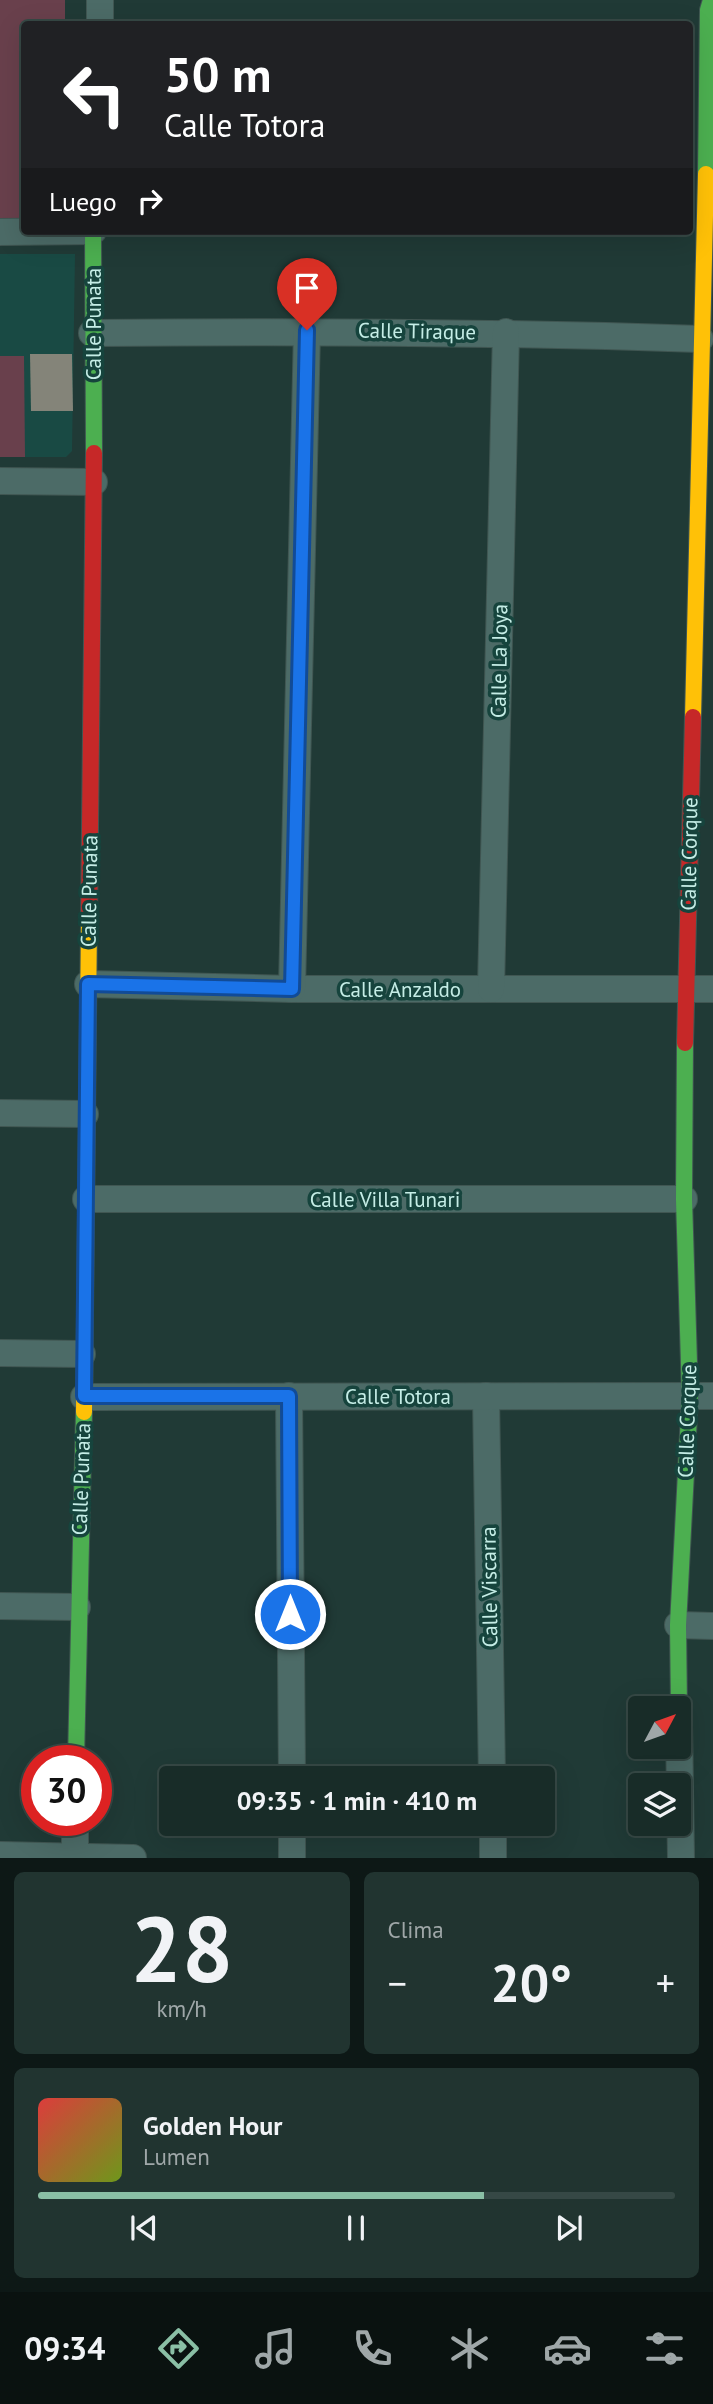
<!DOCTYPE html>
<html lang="es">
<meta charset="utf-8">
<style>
:root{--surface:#182c28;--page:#213430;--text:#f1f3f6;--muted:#9fa7a8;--line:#364845;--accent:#8abfa5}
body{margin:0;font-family:"PT Sans",sans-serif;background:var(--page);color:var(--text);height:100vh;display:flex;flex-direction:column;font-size:26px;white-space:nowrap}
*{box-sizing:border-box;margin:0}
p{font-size:23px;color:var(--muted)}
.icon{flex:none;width:38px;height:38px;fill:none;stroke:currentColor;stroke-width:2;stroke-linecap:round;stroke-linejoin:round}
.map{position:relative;height:1858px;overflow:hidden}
.sheet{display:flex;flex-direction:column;gap:14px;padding:14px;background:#0d1816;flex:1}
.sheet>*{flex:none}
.banner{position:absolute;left:21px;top:21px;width:672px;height:214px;border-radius:7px;box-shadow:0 7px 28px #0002,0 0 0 2px var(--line);background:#202124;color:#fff;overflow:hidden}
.needle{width:46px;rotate:49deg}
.controls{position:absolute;left:628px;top:1696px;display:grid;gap:14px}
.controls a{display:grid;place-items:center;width:63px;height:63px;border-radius:7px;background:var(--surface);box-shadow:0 7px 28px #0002,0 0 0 2px var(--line);font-size:35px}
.speed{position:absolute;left:21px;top:1745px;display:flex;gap:14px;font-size:35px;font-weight:700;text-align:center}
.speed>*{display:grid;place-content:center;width:91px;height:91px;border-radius:50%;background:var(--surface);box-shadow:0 7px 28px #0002,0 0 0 2px var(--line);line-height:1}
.speed .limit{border:10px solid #d22;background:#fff;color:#111}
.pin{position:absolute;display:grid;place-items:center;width:60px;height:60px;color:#fff;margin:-72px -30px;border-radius:50% 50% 50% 0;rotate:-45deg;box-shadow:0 0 7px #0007}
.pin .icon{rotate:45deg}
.me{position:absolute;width:77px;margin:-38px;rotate:0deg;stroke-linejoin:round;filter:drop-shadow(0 0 5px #0008)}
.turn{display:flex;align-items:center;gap:24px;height:147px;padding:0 28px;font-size:32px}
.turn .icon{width:91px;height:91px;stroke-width:2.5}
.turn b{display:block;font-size:49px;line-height:60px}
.then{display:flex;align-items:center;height:66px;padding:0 28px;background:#0003;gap:14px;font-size:26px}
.big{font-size:52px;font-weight:700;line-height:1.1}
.sheet .widget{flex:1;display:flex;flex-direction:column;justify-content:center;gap:10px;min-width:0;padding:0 24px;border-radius:10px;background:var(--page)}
.sheet .dial{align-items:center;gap:0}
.dial b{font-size:91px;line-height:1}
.song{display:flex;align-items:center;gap:21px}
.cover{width:84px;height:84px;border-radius:10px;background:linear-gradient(135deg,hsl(0 70% 55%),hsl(80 70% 35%))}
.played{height:7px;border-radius:4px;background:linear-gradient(90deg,var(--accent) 70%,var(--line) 70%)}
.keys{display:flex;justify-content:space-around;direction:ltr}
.heat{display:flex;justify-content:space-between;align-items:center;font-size:38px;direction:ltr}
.sheet .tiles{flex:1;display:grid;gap:14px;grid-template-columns:1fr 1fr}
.widget:last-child{grid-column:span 2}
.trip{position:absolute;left:159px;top:1766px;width:396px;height:70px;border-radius:7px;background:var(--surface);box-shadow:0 7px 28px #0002,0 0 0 2px var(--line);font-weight:700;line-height:70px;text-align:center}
.tabs{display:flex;height:112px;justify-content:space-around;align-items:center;background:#0a1210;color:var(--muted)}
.tabs .icon{width:49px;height:49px}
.tabs .active{color:var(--accent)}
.tabs b{font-size:32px;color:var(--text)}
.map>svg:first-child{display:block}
.built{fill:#194a44}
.green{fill:#69404c}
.building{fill:#848479}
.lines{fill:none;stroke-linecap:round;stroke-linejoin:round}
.street-casing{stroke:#405652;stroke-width:28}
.fast-casing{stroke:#405652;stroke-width:18}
.slow-casing{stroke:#405652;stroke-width:18}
.jam-casing{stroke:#405652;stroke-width:18}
.street{stroke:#4c6b67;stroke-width:26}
.fast{stroke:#4caf50;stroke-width:16}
.slow{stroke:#ffc107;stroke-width:16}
.jam{stroke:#c62828;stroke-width:16}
.route-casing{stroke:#114b97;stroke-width:18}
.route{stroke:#1a73e8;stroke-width:12}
.labels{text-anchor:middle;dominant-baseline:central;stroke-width:7;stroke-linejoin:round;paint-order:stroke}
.street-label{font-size:21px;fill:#c5ede6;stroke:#16443d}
</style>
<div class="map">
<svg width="713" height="1858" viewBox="0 0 713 1858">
<rect width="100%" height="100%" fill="#203a36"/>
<polygon class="built" points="0,254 75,254 72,451 66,457 0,457"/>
<g class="green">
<polygon points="0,0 65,0 65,24 24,24 24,223 0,222"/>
<polygon points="0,356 24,356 25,457 0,457"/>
</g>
<polygon class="building" points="30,354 72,354 73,411 31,411"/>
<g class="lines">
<defs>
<g id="street">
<polyline points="100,24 100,0"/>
<polyline points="0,232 93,231"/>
<path d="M92,333C295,331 497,332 700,339"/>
<polyline points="0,481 94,482"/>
<polyline points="88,984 292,989 713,989"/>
<polyline points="292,989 307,330"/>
<polyline points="491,989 506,332"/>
<polyline points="0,1113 85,1114"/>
<polyline points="86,1199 684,1199"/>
<polyline points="0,1353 82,1354"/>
<polyline points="289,1396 292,1778"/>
<polyline points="486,1396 492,1778"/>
<polyline points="84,1397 713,1396"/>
<polyline points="0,1606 77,1607"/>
<polyline points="678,1625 713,1626"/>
<polyline points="679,1725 681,1858"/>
<polyline points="292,1824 292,1858"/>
<polyline points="493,1824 493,1858"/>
<polyline points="0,1855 133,1858"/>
<polyline points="75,1858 75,1820"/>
</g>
<g id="fast">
<polyline points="706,174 708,10 711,0"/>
<polyline points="93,231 94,453"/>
<polyline points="679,1708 678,1625 690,1396 684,1199 685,1043"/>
<polyline points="76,1760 84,1412"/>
</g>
<g id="slow">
<polyline points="693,717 706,174"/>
<polyline points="84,1412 89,922"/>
</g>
<g id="jam">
<polyline points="89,922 94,453"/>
<polyline points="685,1043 693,717"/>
</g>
</defs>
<use href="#street" class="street-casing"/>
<use href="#fast" class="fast-casing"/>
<use href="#slow" class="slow-casing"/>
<use href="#jam" class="jam-casing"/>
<use href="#street" class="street"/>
<use href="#fast" class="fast"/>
<use href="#slow" class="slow"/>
<use href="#jam" class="jam"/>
</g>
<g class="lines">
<defs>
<polyline id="route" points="290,1614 289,1396 84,1396 88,984 292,989 307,330"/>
</defs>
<use href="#route" class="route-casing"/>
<use href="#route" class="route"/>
</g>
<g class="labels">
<g class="street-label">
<text transform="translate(93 324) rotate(-90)">Calle Punata</text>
<text transform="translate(417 331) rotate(1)">Calle Tiraque</text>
<text transform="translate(499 661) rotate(-89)">Calle La Joya</text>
<text transform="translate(689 854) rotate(-89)">Calle Corque</text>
<text transform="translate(89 891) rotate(-89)">Calle Punata</text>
<text x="400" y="989">Calle Anzaldo</text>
<text x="385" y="1199">Calle Villa Tunari</text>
<text x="398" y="1396">Calle Totora</text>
<text transform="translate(687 1421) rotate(-88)">Calle Corque</text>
<text transform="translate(81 1479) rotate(-88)">Calle Punata</text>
<text transform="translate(489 1587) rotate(-91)">Calle Viscarra</text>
</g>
</g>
</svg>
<div class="controls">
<a><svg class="needle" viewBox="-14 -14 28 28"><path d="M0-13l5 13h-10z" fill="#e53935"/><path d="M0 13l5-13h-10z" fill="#9fa7a8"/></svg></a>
<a><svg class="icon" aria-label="layers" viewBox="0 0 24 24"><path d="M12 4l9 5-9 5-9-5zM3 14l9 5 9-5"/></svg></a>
</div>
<div class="speed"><div class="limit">30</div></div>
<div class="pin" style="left:307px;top:330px;background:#d93025"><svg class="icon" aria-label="arrive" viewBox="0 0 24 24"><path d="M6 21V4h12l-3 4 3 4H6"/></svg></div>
<svg class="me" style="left:290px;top:1614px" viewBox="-20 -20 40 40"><circle r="17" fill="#1a73e8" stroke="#fff" stroke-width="3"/><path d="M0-11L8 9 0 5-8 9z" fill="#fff"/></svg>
<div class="trip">09:35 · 1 min · 410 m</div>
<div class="banner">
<div class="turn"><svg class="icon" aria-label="left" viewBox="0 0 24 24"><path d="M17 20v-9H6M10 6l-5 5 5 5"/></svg><div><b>50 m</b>Calle Totora</div></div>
<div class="then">Luego<svg class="icon" aria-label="right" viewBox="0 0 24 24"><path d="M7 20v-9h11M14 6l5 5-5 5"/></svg></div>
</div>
</div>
<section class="sheet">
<div class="tiles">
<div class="widget dial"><b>28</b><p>km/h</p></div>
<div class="widget"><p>Clima</p>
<div class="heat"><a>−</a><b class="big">20°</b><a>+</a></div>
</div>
<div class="widget">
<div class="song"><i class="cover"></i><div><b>Golden Hour</b><p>Lumen</p></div></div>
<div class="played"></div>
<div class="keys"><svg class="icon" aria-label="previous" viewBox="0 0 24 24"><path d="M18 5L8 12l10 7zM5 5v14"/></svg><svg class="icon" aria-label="pause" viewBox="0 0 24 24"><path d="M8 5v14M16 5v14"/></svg><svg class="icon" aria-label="next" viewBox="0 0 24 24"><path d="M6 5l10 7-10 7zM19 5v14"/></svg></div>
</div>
</div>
</section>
<nav class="tabs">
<b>09:34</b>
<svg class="icon active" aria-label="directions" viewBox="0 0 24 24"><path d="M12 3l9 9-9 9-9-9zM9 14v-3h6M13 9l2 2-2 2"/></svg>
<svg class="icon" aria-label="music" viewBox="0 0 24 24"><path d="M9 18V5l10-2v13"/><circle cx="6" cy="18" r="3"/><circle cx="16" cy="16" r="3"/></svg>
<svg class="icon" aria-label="phone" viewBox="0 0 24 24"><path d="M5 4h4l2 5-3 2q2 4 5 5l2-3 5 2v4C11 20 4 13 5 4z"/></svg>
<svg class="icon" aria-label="climate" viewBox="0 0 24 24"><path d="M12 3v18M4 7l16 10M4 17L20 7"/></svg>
<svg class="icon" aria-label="car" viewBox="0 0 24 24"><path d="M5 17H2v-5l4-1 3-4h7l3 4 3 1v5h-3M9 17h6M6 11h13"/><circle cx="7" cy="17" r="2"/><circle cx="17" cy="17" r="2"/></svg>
<svg class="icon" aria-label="filters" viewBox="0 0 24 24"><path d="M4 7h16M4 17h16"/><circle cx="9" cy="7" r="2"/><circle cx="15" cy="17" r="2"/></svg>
</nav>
